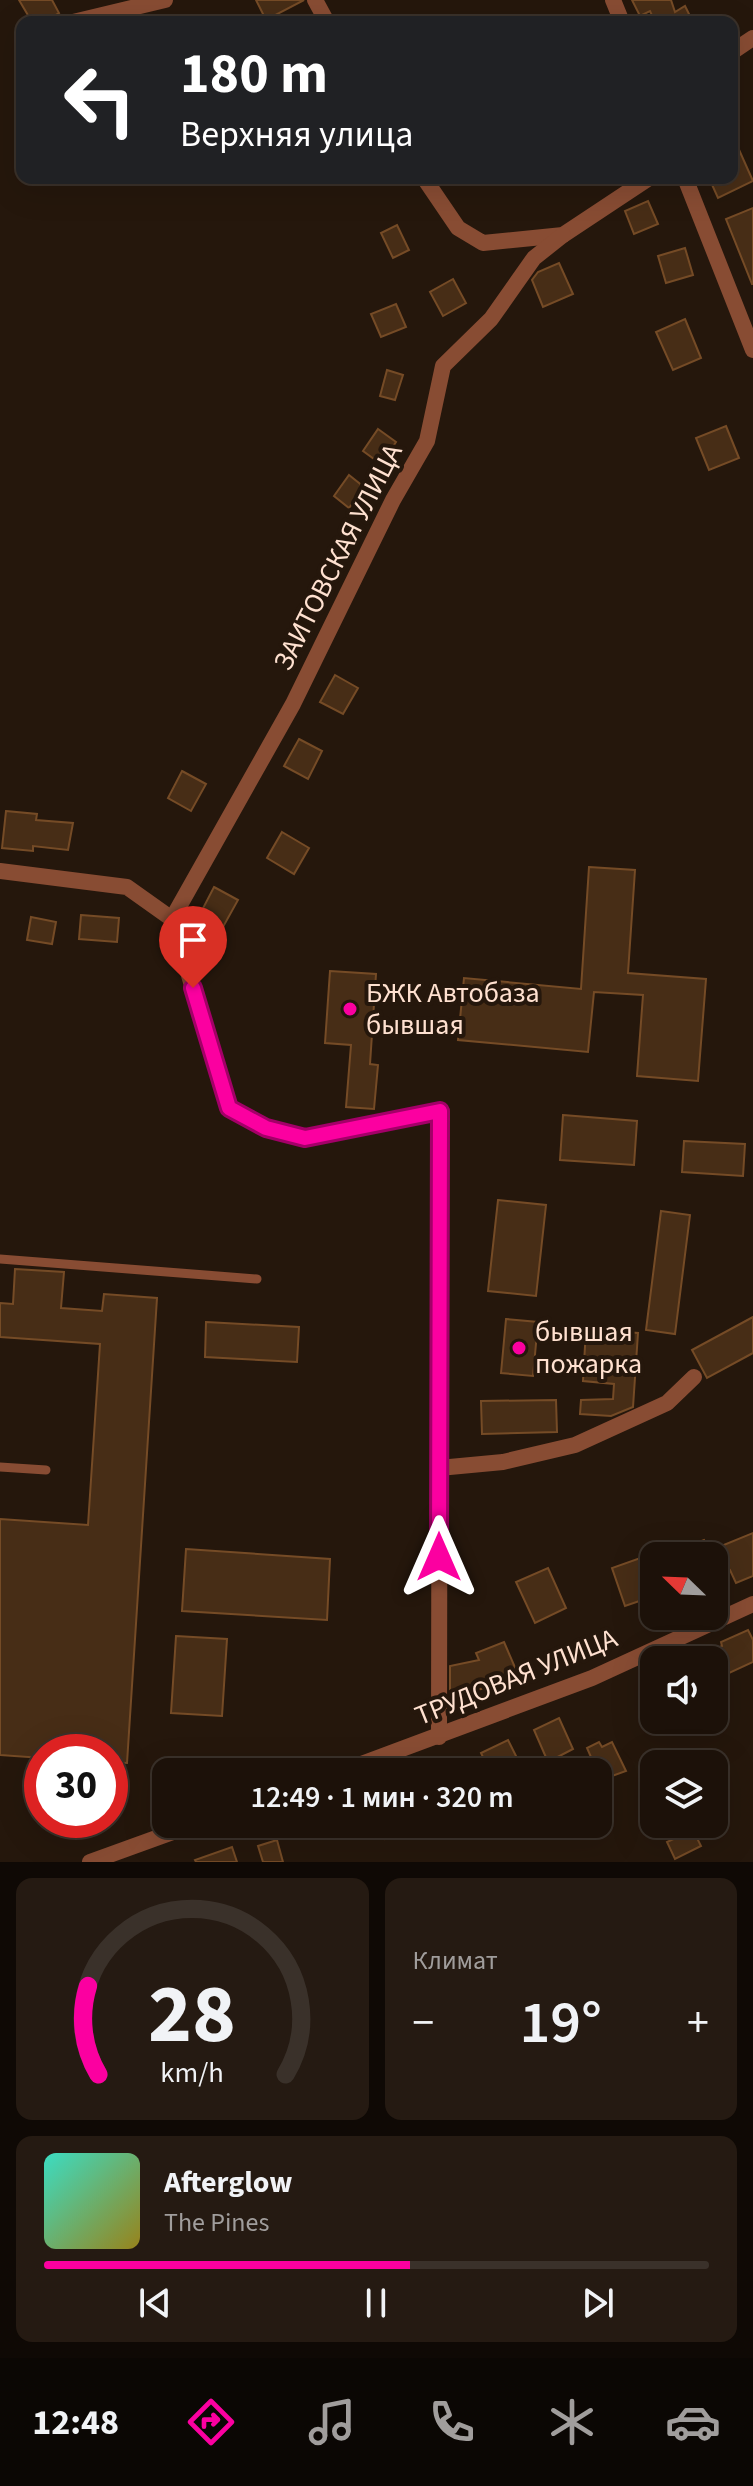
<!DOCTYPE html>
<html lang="ru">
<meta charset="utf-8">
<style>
:root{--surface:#1c1109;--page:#251a12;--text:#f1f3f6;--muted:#a09d9c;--line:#3a312a;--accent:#fb00a0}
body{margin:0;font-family:"Source Sans 3",sans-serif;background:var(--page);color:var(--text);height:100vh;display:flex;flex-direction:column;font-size:30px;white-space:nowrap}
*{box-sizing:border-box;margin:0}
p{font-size:26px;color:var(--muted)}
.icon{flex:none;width:44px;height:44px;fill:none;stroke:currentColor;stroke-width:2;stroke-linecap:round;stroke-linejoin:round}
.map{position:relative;height:1862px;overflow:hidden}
.side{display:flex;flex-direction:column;gap:16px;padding:16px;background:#0f0905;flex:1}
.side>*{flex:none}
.hud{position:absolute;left:16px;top:16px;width:722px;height:168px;border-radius:16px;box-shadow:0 8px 32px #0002,0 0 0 2px var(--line);background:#202124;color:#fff;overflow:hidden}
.needle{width:52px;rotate:293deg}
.tools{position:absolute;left:640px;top:1542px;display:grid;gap:16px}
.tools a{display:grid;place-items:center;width:88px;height:88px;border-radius:16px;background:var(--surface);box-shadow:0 8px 32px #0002,0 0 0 2px var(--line);font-size:40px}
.speed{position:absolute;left:24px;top:1734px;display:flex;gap:16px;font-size:40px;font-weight:700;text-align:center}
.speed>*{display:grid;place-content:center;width:104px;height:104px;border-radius:50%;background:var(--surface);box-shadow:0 8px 32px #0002,0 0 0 2px var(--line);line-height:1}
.speed .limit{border:12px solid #d22;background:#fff;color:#111}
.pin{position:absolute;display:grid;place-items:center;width:68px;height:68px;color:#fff;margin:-82px -34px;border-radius:50% 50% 50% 0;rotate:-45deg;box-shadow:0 0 8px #0007}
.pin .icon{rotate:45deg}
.me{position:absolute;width:88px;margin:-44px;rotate:0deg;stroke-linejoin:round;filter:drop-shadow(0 0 6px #0008)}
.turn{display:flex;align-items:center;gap:28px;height:168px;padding:0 32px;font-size:36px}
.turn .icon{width:104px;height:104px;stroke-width:2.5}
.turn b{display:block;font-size:56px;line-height:68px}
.big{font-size:60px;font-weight:600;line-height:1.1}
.side .widget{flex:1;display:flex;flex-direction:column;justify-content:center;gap:12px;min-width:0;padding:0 28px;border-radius:16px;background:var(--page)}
.side .dial{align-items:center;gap:0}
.dial svg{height:208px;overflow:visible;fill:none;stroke:var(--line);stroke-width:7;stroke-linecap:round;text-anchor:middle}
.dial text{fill:var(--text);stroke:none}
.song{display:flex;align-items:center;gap:24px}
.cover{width:96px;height:96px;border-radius:12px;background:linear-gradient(135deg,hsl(170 70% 55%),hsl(50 70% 35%))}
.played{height:8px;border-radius:4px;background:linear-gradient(90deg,var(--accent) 55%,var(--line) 55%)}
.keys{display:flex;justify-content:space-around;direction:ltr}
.heat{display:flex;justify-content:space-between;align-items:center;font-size:44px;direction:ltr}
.side .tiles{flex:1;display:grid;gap:16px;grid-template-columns:1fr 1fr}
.widget:last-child{grid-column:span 2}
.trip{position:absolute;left:152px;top:1758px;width:460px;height:80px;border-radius:16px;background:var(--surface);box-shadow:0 8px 32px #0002,0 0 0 2px var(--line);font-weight:600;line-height:80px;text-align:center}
.dock{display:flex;height:128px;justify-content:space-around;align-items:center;background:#0b0704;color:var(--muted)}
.dock .icon{width:56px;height:56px}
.dock .active{color:var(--accent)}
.dock b{font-size:36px;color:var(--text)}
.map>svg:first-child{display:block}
.building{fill:#472d16;stroke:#754b26;stroke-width:2}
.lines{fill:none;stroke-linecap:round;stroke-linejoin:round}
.service{stroke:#884c33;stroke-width:9}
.minor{stroke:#884c33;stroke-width:16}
.route-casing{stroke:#a30068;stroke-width:20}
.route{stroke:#fb00a0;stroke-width:14}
.poi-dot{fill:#fb00a0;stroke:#25170c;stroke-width:3}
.labels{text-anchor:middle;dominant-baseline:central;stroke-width:8;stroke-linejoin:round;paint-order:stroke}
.street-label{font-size:28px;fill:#ffe1d0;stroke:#25170c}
.poi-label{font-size:28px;fill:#ffe1d0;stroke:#25170c;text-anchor:start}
</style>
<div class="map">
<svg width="753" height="1862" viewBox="0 0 753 1862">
<rect width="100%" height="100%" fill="#25170c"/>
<g class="building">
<polygon points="19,0 52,0 59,13 43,22 32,22"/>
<polygon points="256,0 304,0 266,20"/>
<polygon points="632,0 671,0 675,12 685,6 693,22 655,22 650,11 640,16"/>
<polygon points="732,134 753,181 718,198 709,178 732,178"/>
<polygon points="648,201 658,224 634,234 625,211"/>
<polygon points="753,208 753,284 752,284 726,219"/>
<polygon points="397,225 409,250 393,258 381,233"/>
<polygon points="685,248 693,275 666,283 658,256"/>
<polygon points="559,263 573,294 543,307 532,280 538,272"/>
<polygon points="453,279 466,303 443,316 430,292"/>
<polygon points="396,304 406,327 381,337 371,314"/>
<polygon points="685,319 701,358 673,370 656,332"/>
<polygon points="387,370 403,375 395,400 380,396"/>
<polygon points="726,426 739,458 709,470 696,438"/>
<polygon points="378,429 396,442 381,464 363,451"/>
<polygon points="349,475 364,487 349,508 334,496"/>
<polygon points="335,675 358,688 343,714 320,702"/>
<polygon points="299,739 322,751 308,779 284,766"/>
<polygon points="182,771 206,784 191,811 168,798"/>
<polygon points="6,811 37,814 36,820 73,823 68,850 33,846 33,851 2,848"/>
<polygon points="282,832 309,848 294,874 267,858"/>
<polygon points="589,867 635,870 628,973 706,979 698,1081 637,1076 643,995 594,992 588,1052 458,1040 464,978 581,989"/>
<polygon points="214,887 238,900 223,927 200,914"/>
<polygon points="81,915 119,918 117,942 79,939"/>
<polygon points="31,917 56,922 52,944 27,940"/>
<polygon points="330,971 376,974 370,1064 378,1065 374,1109 346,1107 351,1045 325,1043"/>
<polygon points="563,1115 637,1121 634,1165 560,1160"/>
<polygon points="684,1141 745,1144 743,1176 682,1172"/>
<polygon points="498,1200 546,1205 536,1296 488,1291"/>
<polygon points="661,1211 690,1215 675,1334 646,1330"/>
<polygon points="15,1269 64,1272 61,1308 102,1311 104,1294 157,1298 127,1763 110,1762 110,1752 42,1752 42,1758 0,1755 0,1519 88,1525 100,1344 0,1337 0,1303 13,1304"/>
<polygon points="753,1317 753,1353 707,1378 692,1350"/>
<polygon points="506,1319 538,1322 533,1376 501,1373"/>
<polygon points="206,1322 299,1327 297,1362 205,1357"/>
<polygon points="586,1329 638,1333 633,1407 611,1416 580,1414 581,1400 613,1399 614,1384 583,1381"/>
<polygon points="556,1400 557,1432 482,1434 481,1401"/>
<polygon points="753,1533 753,1576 736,1583 730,1570 714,1576 714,1549"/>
<polygon points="704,1540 711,1556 666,1556 666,1555"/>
<polygon points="186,1549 330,1559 327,1620 182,1611"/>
<polygon points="646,1556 654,1578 654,1596 625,1606 612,1568"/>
<polygon points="548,1568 566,1608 535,1623 516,1582"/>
<polygon points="748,1630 753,1640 753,1662 714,1680 714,1660 694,1660 722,1646 721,1642"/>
<polygon points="176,1636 227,1639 222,1716 171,1713"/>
<polygon points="504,1642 520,1679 492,1691 490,1687 450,1696 450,1666 479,1660 476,1653"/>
<polygon points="559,1718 573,1749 548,1762 534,1730"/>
<polygon points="508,1740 524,1772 490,1772 481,1753"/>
<polygon points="599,1742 602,1747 612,1742 626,1771 601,1780 587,1748"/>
<polygon points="378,1824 419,1824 385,1839"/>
<polygon points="693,1830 701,1846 675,1859 667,1842"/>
<polygon points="277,1840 283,1862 263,1862 258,1846"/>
<polygon points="232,1847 237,1862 196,1862 195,1860"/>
</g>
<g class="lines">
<g class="service">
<polyline points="0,1259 257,1279"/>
<polyline points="0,1467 46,1470"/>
</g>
<g class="minor">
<polyline points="315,0 327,22"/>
<polyline points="613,0 622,22"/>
<polyline points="73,22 165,0"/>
<polyline points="732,52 753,38"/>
<polyline points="424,178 458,228 483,243 563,235 649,178"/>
<polyline points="685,178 753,350"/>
<polyline points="0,871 127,887 172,919 229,1108 266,1128 305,1138 440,1111 439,1737"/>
<polyline points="172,919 293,704 393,500 427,441 443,366 491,319 534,258 563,235"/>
<polyline points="439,1468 503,1462 575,1445 667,1403 694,1377"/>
<polyline points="340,1772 592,1678 753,1604"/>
<polyline points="90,1862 195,1824"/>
</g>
</g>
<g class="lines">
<defs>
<polyline id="route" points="193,988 229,1108 266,1128 305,1138 440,1111 439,1557"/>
</defs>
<use href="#route" class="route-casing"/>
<use href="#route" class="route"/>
</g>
<g class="poi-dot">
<circle cx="350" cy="1009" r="8"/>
<circle cx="519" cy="1348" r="8"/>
</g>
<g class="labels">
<g class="street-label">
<text transform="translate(338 557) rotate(-63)">ЗАИТОВСКАЯ УЛИЦА</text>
<text transform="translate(516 1677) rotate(-22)">ТРУДОВАЯ УЛИЦА</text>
</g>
<g class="poi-label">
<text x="366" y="993">БЖК Автобаза<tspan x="366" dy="32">бывшая</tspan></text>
<text x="535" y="1332">бывшая<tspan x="535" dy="32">пожарка</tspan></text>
</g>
</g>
</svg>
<div class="tools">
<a><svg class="needle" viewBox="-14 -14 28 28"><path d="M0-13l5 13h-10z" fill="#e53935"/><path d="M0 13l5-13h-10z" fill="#a09d9c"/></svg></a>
<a><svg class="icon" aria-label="sound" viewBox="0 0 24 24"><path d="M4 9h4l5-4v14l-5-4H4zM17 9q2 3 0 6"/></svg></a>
<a><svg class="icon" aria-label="layers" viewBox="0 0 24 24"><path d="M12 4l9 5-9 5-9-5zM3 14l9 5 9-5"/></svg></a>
</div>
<div class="speed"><div class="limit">30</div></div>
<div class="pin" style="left:193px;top:988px;background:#d93025"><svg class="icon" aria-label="arrive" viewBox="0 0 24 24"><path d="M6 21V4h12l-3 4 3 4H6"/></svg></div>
<svg class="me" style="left:439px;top:1557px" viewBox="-20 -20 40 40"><path d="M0-17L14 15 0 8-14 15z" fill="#fb00a0" stroke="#fff" stroke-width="4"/></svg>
<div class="trip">12:49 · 1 мин · 320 m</div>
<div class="hud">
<div class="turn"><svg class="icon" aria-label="left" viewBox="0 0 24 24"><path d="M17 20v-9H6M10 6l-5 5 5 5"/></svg><div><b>180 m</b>Верхняя улица</div></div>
</div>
</div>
<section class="side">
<div class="tiles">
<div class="widget dial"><svg viewBox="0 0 100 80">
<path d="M14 69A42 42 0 1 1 86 69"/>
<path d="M14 69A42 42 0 0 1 10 35" stroke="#fb00a0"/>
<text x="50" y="56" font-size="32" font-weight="700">28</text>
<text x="50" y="72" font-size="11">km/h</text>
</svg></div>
<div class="widget"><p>Климат</p>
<div class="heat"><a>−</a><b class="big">19°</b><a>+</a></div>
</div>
<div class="widget">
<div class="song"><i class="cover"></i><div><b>Afterglow</b><p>The Pines</p></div></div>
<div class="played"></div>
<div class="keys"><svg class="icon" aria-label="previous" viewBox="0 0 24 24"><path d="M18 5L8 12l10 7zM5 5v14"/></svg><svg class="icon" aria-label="pause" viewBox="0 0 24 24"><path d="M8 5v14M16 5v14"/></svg><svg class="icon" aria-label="next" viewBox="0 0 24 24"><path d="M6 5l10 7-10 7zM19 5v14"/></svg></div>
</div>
</div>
</section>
<nav class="dock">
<b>12:48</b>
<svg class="icon active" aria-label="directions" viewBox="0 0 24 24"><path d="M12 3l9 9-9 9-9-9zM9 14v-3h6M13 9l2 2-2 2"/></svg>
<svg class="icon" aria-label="music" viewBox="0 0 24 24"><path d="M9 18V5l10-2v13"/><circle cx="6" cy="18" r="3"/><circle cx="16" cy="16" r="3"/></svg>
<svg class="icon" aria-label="phone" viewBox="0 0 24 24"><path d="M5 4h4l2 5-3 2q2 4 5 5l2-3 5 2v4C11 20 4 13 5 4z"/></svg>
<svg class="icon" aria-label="climate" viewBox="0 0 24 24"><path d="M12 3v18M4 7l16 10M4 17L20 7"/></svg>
<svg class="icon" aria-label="car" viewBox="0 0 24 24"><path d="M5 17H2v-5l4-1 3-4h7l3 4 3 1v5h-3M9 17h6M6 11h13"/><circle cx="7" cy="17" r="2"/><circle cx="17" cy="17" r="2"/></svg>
</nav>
